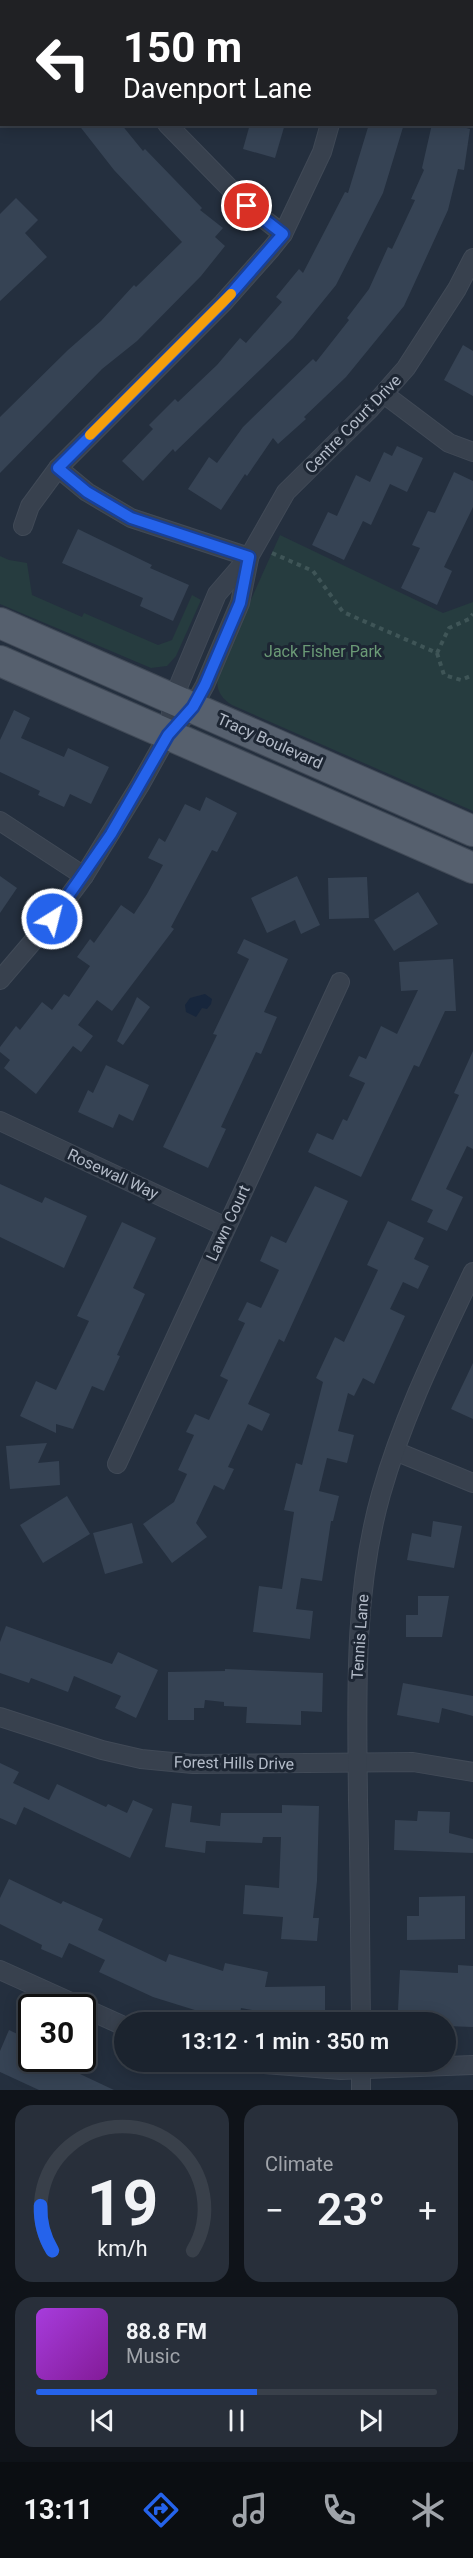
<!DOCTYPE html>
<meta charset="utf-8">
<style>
:root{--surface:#1b232e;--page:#282f3a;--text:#f1f3f6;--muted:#a0a4aa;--line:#39404a;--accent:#2563eb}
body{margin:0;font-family:Roboto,sans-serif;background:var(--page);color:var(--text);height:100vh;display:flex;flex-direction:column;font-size:22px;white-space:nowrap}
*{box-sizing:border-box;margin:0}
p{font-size:20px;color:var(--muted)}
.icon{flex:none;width:33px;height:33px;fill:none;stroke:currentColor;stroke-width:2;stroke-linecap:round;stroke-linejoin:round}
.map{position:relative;height:2090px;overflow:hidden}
.side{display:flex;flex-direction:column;gap:15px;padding:15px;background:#0f1319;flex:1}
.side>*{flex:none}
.guide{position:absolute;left:0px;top:0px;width:474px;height:126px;box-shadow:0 3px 15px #0003,0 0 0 2px var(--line);background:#202124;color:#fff;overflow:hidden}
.speed{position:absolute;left:18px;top:1994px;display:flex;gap:12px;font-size:30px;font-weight:700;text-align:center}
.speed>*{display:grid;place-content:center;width:78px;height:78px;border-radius:50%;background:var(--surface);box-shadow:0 3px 15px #0003,0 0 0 2px var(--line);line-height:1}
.speed .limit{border:3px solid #111;border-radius:9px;background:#fff;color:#111}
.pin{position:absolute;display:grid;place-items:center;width:51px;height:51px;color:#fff;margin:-26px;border:3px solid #fff;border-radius:50%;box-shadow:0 2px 6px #0007}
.me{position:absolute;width:66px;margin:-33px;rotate:36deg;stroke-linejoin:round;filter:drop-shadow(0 0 4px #0008)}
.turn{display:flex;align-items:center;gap:21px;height:126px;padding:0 24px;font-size:27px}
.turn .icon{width:78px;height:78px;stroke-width:2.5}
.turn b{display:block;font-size:42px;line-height:51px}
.big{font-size:45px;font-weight:600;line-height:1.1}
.side .widget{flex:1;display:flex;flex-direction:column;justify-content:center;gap:9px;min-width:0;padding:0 21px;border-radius:18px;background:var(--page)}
.side .dial{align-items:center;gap:0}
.dial svg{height:156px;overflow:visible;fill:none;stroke:var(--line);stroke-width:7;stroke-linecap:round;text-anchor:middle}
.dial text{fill:var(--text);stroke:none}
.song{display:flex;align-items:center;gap:18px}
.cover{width:72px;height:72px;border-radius:9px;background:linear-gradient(135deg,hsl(280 70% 55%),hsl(290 70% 35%))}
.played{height:6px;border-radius:3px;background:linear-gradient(90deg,var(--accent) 55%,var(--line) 55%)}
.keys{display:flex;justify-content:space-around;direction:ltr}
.heat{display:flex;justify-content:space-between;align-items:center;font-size:33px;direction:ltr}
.side .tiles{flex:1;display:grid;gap:15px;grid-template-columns:1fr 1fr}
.widget:last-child{grid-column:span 2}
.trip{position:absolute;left:114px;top:2012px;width:342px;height:60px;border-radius:30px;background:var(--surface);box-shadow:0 3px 15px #0003,0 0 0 2px var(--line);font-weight:600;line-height:60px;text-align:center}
.dock{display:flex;height:96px;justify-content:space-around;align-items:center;background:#0b0e12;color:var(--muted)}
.dock .icon{width:42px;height:42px}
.dock .on{color:var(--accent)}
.dock b{font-size:27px;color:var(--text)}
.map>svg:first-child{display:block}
.green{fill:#263c3f}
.water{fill:#17263c}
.building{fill:#364354}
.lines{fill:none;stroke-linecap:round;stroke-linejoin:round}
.street-casing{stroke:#414a57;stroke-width:20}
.primary-casing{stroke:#414a57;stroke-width:32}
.path{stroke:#3f5557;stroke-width:4;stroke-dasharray:4.5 4.5;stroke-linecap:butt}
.street{stroke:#38414e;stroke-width:18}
.primary{stroke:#56606e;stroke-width:30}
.route-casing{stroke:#184099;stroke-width:15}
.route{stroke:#2563eb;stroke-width:10}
.slow{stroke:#f59e0b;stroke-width:10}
.labels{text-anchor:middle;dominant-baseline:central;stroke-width:6;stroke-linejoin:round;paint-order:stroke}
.street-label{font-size:16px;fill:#b4bcc9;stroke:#1d2633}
.park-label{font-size:16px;fill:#6b9a76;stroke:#1d2633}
</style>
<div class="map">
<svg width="473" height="2090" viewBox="0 0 473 2090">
<rect width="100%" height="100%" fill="#242f3e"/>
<g class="green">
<path d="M280,535L443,613L473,602V811L232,705C220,698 215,688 218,673Z"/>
<polygon points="0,556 9,560 27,563 32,595 82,617 84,613 158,645 172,640 192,595 201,600 176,656 167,666 151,668 0,604"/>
</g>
<polygon class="water" points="205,994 212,999 211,1004 207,1009 202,1008 196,1017 186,1012 185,1005 190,998"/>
<g class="building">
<polygon points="78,124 121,124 143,151 145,149 202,208 200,210 223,228 215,237 225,246 201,276 137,341 102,369 0,473 0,417 68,350 101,321 134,285 136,287 182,242 114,170"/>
<polygon points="250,124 285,124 275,158 243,149"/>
<polygon points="369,124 404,124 383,193 336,285 293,338 175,452 173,449 143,481 122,461 153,429 149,425 175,399 178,402 217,365 240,338 246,343 282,302 276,297 299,269 303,273 345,192 348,193"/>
<polygon points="432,124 451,124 470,129 464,170 458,169 448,210 404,306 346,377 304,417 306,419 278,444 273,438 247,476 245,474 221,510 188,489 209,457 217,463 243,427 313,359 316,362 349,320 347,318 369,289 388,247 392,249 415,200 411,199 424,170 422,168"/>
<polygon points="16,198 38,220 25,233 47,257 0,301 0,214"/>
<polygon points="463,345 473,351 473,396 444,380"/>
<polygon points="397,446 423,458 407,492 390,484 371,525 363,521 344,560 312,545 328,512 337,516 356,475 370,482 384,452 392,456"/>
<polygon points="454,472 473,481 473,507 444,567 452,571 437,605 401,588 420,548 412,545 428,511 435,513"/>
<polygon points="78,529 152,565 150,568 189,585 173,621 140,606 143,598 62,563"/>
<polygon points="14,710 30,718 21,738 64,757 68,748 109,767 91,804 70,794 64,807 38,795 40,791 0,772 0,740"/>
<polygon points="206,797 237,813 217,852 212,850 171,927 174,929 112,1011 97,1000 78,1025 93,1036 81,1052 73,1046 36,1094 4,1068 10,1060 0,1052 0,1047 16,1026 20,1030 42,1002 52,1010 64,994 69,997 90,966 77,957 90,939 94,943 121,905 134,914 147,894 163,865 148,858 159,838 165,842 185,804 200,811"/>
<polygon points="0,876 17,888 0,913"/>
<polygon points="297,876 320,925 301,934 295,920 267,933 251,898"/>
<polygon points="367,877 369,918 329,919 328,878"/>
<polygon points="418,892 438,924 394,951 374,920"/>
<polygon points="244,939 288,959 264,1012 277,1017 261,1054 256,1052 221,1127 226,1129 208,1168 163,1147 217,1035 213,1034 249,959 237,953"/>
<polygon points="453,959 456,1011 445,1011 419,1067 414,1065 361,1177 308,1152 317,1133 333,1140 343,1119 347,1121 365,1083 349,1076 359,1056 366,1059 381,1026 397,1034 418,990 401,991 399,962"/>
<polygon points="137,997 150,1007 123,1045 117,1041"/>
<polygon points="473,1051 473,1149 467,1146 446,1189 463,1197 447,1231 427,1222 433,1210 411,1200 459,1095 454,1093"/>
<polygon points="106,1065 149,1085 133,1121 119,1114 113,1128 78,1112 88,1090 93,1093"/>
<polygon points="0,1184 42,1203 45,1197 87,1216 64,1268 0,1237"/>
<polygon points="315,1186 348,1201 284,1342 279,1339 248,1404 270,1414 262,1431 248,1424 228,1467 234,1469 224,1490 214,1485 196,1523 207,1537 172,1563 143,1524 174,1502 187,1474 178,1470 194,1435 186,1432 195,1414 209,1420 228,1380 220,1376 245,1323 238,1320 247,1302 261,1308 279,1270 260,1261 271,1236 286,1243"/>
<polygon points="388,1221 424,1238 414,1259 429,1266 418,1289 403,1282 390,1309 405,1316 374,1384 363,1378 354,1396 348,1393 338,1431 354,1435 347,1463 327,1458 319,1491 339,1496 333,1521 331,1521 322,1581 301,1578 296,1609 313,1611 310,1639 253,1632 259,1586 282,1589 294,1512 284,1510 296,1463 302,1465 323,1382 316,1378 335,1337 344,1342 378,1270 367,1265"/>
<polygon points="122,1222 156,1238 133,1288 145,1294 117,1355 120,1356 104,1391 92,1386 73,1429 56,1424 56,1433 20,1416 36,1381 56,1390 89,1321 77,1316"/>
<polygon points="473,1363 473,1419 451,1409"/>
<polygon points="47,1443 38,1463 59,1461 60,1485 10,1489 6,1446"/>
<polygon points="67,1496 90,1534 43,1563 20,1525"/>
<polygon points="433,1521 462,1526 454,1568 407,1560 412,1533 431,1537"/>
<polygon points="132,1523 143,1563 105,1574 93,1533"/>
<polygon points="418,1596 449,1596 442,1637 406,1637 406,1615 418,1615"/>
<polygon points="6,1626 112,1664 118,1652 158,1670 136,1718 115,1708 121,1696 74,1676 68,1692 31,1678 29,1683 0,1673 0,1642"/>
<polygon points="225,1669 323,1673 322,1712 301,1711 301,1725 246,1723 247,1707 224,1706 224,1702 205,1700 204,1708 194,1708 194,1720 168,1720 168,1672 225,1671"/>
<polygon points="403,1683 473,1696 473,1716 442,1708 439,1723 397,1715"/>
<polygon points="0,1763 19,1772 13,1783 49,1800 57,1784 106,1807 108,1804 127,1813 133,1800 153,1809 130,1858 24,1807 16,1825 0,1818"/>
<polygon points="172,1803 192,1806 190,1822 220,1826 221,1813 282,1813 282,1805 319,1806 317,1881 313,1918 319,1918 317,1941 281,1939 283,1917 243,1914 245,1885 279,1888 281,1837 263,1837 262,1843 206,1841 205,1853 165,1847"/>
<polygon points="418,1811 450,1812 449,1833 473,1839 473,1853 394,1850 395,1820 417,1821"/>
<polygon points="9,1879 61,1904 63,1901 103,1919 98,1930 166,1962 169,1954 223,1971 225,1963 268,1972 265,1987 325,1986 325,2014 314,2014 314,2022 285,2022 285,2016 241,2008 239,2022 214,2020 214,2016 153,1997 99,1972 105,1960 69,1943 62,1958 41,1949 42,1945 0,1924 0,1898"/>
<polygon points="465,1896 465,1939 407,1940 407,1916 419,1916 419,1897"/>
<polygon points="458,1965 473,1966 473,2027 446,2026 446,2022 422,2022 422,2011 398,2010 400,1970 458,1973"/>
<polygon points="9,2030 32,2041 32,2058 46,2058 114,2090 39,2090 0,2072 0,2051"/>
</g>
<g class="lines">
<defs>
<g id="street">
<polyline points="47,0 48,2"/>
<polyline points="351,2 351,0"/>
<polyline points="167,124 247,206 283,234"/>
<polyline points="384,394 449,443 473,452"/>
<polyline points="58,468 87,492 131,518 249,557"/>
<polyline points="23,526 30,506 58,468 223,303 271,249 283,234 322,152 330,124"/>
<polyline points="168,735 173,699 217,594 249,557 286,492 370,409 406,368 457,289 473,258"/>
<polyline points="0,821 84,876"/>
<polyline points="0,980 52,919 84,876 140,785 168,735 193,707 205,685 240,603 249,559"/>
<polyline points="0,1121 226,1227"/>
<polyline points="395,1451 473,1483"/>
<polyline points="117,1464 340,982"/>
<polyline points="0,1717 102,1750 141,1759 193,1764 413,1762 473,1772"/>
<polyline points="0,1970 124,2026"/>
<path d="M361,2022C360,1948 360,1874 358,1800C357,1698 353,1593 381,1494C403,1416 439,1344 473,1272"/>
<polyline points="227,2061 341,2070 473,2065"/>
<polyline points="361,2061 361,2090"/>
</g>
<g id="primary">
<polyline points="0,623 473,831"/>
<polyline points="0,661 473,868"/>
</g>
</defs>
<use href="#street" class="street-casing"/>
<use href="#primary" class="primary-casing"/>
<g class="path">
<polyline points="272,553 313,571 343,612 437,653 449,628 469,619 473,614"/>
<polyline points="437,653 444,675 461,680 473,675"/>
</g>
<use href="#street" class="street"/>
<use href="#primary" class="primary"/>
</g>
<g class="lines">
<defs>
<polyline id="route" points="52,919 111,834 168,735 193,707 205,685 240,603 249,557 131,518 87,492 58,468 223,303 283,234 247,206"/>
</defs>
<use href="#route" class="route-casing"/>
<use href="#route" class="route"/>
<polyline class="slow" points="90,435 231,294"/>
</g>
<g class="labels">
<g class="street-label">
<text transform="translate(353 424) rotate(-46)">Centre Court Drive</text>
<text transform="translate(270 741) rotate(24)">Tracy Boulevard</text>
<text transform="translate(113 1174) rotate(25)">Rosewall Way</text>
<text transform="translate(228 1223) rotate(-65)">Lawn Court</text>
<text transform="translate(360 1637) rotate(-86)">Tennis Lane</text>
<text transform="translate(234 1763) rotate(1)">Forest Hills Drive</text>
</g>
<g class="park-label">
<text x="323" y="651">Jack Fisher Park</text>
</g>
</g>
</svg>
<div class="speed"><div class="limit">30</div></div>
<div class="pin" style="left:247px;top:206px;background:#d93025"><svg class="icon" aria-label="arrive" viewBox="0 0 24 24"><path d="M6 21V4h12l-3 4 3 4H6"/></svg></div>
<svg class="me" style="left:52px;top:919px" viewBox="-20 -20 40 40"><circle r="17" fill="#2563eb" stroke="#fff" stroke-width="3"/><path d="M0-11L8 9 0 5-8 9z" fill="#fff"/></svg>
<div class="trip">13:12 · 1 min · 350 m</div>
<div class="guide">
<div class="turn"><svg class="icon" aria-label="left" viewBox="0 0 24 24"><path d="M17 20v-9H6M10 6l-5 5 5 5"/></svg><div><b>150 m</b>Davenport Lane</div></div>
</div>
</div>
<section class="side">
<div class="tiles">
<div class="widget dial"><svg viewBox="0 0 100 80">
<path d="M14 69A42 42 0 1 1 86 69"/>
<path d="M14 69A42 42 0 0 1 8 46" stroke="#2563eb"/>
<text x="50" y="56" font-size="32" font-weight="700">19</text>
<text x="50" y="72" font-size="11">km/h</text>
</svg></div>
<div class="widget"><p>Climate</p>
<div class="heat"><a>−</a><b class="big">23°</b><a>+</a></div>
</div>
<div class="widget">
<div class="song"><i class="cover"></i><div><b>88.8 FM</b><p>Music</p></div></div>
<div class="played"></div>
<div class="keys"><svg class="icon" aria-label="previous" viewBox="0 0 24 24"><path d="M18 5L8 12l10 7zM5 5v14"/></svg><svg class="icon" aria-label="pause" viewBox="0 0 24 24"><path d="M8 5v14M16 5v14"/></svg><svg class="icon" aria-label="next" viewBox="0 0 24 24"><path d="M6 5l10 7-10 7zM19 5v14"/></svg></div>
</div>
</div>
</section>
<nav class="dock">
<b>13:11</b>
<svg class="icon on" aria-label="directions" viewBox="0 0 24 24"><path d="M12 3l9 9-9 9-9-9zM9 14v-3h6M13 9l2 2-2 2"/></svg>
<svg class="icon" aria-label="music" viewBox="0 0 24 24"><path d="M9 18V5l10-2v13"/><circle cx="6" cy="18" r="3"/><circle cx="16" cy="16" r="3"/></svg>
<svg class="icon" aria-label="phone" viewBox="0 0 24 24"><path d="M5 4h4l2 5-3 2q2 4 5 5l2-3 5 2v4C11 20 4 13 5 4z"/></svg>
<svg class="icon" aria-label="climate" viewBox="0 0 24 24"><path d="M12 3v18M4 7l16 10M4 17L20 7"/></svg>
</nav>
